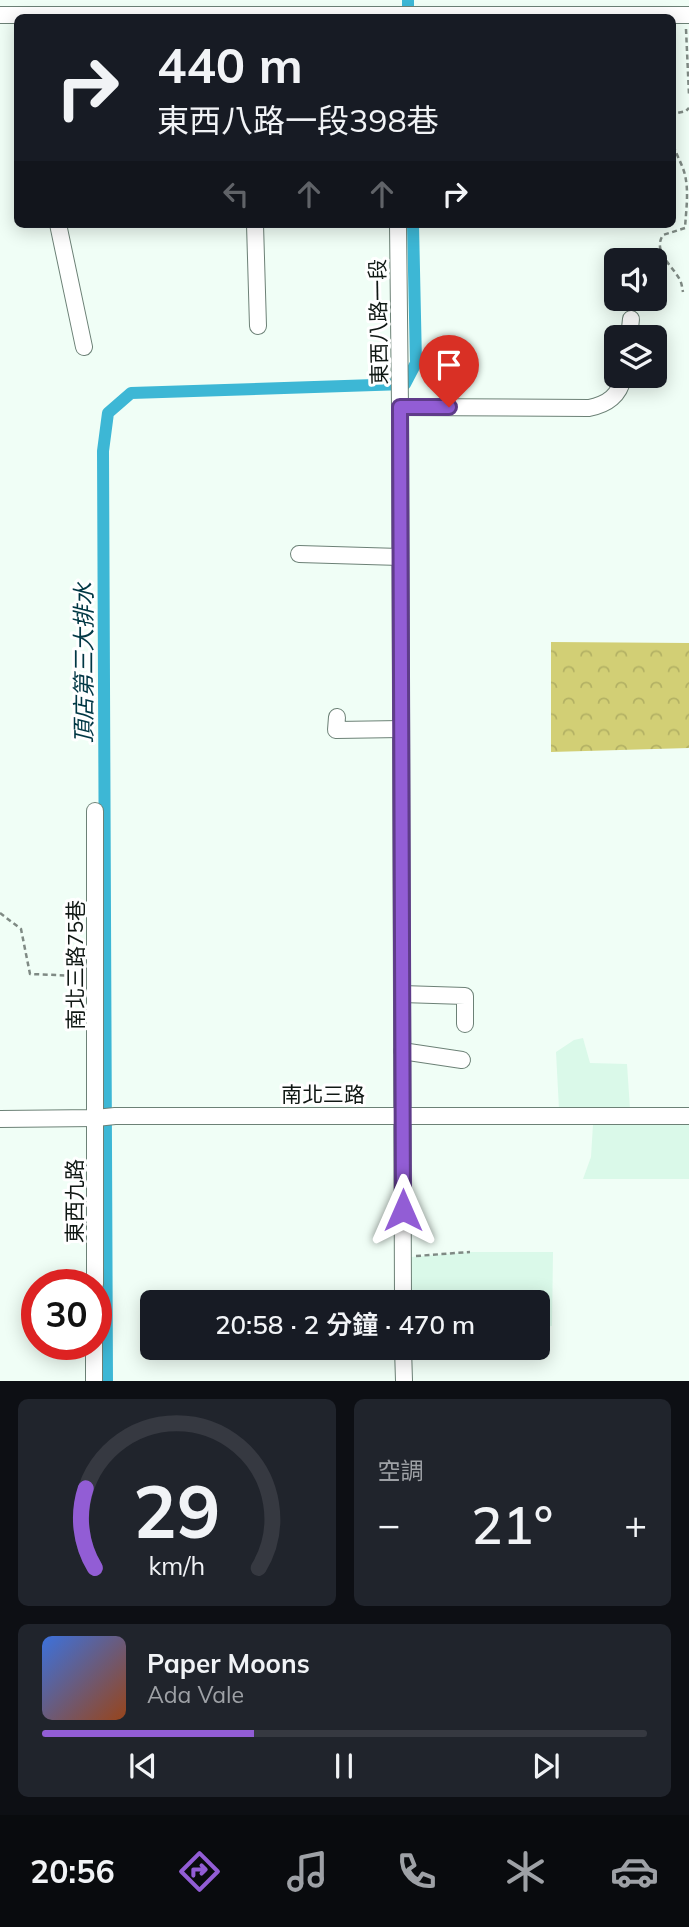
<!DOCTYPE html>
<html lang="zh-TW">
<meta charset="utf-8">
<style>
:root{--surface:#171b24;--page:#20242c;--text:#f1f3f6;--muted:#9ea1a6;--line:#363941;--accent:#925dd5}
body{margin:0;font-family:Mulish,"Noto Sans TC",sans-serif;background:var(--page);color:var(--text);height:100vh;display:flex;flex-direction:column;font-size:26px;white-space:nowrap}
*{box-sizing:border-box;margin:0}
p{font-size:23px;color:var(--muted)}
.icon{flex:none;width:38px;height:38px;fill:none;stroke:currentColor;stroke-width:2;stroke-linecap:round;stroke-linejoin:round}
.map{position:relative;height:1381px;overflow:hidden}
.details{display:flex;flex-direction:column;gap:18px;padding:18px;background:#0d0f14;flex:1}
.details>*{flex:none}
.guide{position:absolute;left:14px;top:14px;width:662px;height:214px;border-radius:10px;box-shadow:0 4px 18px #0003;background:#171b24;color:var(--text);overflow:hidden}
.fabs{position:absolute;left:604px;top:248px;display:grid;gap:14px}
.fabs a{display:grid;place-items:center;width:63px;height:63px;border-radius:10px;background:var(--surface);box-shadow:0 4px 18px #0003;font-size:35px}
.speed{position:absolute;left:21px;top:1269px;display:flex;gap:14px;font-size:35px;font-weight:700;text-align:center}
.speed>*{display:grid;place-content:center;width:91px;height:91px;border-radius:50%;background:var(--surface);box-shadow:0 4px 18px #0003;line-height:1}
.speed .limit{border:10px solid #d22;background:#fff;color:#111}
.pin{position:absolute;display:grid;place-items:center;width:60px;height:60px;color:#fff;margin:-72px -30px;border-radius:50% 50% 50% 0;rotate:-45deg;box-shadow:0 0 7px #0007}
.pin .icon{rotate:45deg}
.me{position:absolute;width:77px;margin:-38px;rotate:0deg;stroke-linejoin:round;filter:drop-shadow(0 0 5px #0008)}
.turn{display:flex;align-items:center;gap:24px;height:147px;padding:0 28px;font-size:32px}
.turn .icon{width:91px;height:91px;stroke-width:2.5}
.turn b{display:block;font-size:49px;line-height:60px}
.lanes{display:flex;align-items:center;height:66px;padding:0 28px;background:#0003;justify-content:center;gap:35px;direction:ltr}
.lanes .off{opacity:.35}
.big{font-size:52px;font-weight:600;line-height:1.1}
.details .tile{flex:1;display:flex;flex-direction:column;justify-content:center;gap:10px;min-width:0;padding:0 24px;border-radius:10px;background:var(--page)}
.details .dial{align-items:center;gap:0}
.dial svg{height:182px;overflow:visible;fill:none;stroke:var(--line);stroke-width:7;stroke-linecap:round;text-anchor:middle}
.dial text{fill:var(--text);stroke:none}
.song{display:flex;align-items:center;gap:21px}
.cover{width:84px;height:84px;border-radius:10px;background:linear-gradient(135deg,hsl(220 70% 55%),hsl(20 70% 35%))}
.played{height:7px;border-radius:4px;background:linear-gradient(90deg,var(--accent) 35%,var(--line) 35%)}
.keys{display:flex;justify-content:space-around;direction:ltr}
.heat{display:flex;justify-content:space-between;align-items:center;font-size:38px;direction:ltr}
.details .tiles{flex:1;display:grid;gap:18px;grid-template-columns:1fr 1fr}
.tile:last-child{grid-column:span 2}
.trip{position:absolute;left:140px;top:1290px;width:410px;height:70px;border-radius:10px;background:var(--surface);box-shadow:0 4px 18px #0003;font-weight:600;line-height:70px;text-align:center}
.tab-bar{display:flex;height:112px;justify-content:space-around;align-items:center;background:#090b0e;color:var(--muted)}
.tab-bar .icon{width:49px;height:49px}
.tab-bar .active{color:var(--accent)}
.tab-bar b{font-size:32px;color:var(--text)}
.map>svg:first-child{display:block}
.built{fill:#daf9e9}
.forest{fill:url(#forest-crowns)}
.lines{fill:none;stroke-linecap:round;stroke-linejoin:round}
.canal{stroke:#3db7d5;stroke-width:12}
.minor-casing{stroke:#6c8176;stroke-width:18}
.path{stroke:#7f8a84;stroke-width:2.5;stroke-dasharray:5 3.5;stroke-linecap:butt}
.minor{stroke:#fff;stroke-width:16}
.route-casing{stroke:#5f3c8a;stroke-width:18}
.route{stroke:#925dd5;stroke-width:12}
.labels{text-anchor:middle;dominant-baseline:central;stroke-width:6;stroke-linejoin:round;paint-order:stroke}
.street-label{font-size:21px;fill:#101814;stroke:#fff}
.water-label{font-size:23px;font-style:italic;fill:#003744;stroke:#fff}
</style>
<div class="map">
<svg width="689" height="1381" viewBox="0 0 689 1381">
<defs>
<pattern id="forest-crowns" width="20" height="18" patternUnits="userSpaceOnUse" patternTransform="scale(1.75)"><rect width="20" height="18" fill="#d2cf75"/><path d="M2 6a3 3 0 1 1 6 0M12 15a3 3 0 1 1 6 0" fill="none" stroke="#b3b164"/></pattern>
</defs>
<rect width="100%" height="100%" fill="#f0fef6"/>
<g class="built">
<polygon points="583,1038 590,1063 627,1064 630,1109 559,1109 556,1052 574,1040"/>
<polygon points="689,1122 689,1179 583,1179 591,1157 593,1124"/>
<polygon points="470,1252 553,1252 552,1326 537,1327 537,1302 412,1302 411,1257"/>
</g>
<polygon class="forest" points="551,642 689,643 689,748 551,752"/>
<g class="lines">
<g class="canal">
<polyline points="408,18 408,0"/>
<polyline points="107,1381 103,451 108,413 131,393 405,384 416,363 413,224"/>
</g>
<defs>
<g id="minor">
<polyline points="0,15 689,15"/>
<polyline points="58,224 84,347"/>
<polyline points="255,224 258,326"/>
<polyline points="398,224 400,407 403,1302"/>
<polyline points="629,338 631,319"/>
<path d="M400,407L589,408C608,404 619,396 624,376"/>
<polyline points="299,554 400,557"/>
<polyline points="337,717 336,730 401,729"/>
<polyline points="402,994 465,996 465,1024"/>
<polyline points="402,1051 462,1060"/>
<polyline points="0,1119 96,1118 115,1116 689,1116"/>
<polyline points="95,1284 95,811"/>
<polyline points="403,1348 404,1381"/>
<polyline points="94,1381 94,1344"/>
</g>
</defs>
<use href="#minor" class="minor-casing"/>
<g class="path">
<polyline points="686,29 689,95"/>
<polyline points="672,117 673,114 686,111 689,108"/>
<path d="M672,137C673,151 682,162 685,175C689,192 686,211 685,228L663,235C652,252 673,266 680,280C682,284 682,288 683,292"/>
<polyline points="0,913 21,929 30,974 80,976"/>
<polyline points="416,1256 470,1252"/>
</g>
<use href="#minor" class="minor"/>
</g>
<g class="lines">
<defs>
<polyline id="route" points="403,1210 400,407 449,407"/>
</defs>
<use href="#route" class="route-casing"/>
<use href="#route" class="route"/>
</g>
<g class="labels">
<g class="street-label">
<text transform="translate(378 322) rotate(-91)">東西八路一段</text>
<text transform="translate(75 965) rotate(-90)">南北三路75巷</text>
<text x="323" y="1094">南北三路</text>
<text transform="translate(74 1201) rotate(-90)">東西九路</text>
</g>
<g class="water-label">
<text transform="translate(83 663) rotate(-90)">頂店第三大排水</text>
</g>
</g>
</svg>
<div class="fabs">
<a><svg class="icon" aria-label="sound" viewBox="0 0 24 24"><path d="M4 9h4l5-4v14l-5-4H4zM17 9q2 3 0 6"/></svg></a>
<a><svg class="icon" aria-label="layers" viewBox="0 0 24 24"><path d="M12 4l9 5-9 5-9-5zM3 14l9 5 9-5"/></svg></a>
</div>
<div class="speed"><div class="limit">30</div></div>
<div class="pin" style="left:449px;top:407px;background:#d93025"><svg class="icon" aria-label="arrive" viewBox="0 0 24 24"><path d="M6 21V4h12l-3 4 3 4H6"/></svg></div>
<svg class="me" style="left:403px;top:1210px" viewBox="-20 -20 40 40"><path d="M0-17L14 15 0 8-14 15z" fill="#925dd5" stroke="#fff" stroke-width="4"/></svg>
<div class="trip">20:58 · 2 分鐘 · 470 m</div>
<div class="guide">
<div class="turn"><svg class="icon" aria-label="right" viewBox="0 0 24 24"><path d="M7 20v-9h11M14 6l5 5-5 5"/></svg><div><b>440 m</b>東西八路一段398巷</div></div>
<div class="lanes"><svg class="icon off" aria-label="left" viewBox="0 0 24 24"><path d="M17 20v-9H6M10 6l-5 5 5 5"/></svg><svg class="icon off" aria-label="ahead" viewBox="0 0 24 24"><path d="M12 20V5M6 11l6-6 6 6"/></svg><svg class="icon off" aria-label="ahead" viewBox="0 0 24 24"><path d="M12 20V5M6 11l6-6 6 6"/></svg><svg class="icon" aria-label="right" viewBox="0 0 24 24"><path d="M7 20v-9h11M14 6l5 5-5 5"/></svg></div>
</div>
</div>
<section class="details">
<div class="tiles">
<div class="tile dial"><svg viewBox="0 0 100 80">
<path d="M14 69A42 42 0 1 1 86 69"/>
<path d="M14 69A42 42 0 0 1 10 34" stroke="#925dd5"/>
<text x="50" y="56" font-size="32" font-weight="700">29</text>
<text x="50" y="72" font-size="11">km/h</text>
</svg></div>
<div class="tile"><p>空調</p>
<div class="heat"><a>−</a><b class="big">21°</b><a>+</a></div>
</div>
<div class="tile">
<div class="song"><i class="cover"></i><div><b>Paper Moons</b><p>Ada Vale</p></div></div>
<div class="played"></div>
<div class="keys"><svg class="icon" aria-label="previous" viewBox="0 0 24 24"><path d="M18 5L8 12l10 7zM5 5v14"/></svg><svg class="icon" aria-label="pause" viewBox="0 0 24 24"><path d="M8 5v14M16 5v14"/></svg><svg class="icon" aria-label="next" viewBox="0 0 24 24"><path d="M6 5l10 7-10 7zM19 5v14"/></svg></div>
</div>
</div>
</section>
<nav class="tab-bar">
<b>20:56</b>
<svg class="icon active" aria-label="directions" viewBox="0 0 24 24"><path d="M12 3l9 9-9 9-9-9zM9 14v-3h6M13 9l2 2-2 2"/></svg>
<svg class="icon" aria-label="music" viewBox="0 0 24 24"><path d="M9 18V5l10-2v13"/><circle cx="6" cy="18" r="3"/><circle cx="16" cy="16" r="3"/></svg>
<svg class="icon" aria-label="phone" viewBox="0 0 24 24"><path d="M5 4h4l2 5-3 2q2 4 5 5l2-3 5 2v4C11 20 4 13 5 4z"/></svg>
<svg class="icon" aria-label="climate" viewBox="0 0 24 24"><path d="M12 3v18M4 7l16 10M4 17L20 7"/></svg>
<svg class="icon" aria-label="car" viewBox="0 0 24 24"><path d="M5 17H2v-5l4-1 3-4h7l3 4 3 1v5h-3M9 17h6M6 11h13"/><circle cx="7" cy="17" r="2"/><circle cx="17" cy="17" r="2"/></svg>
</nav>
